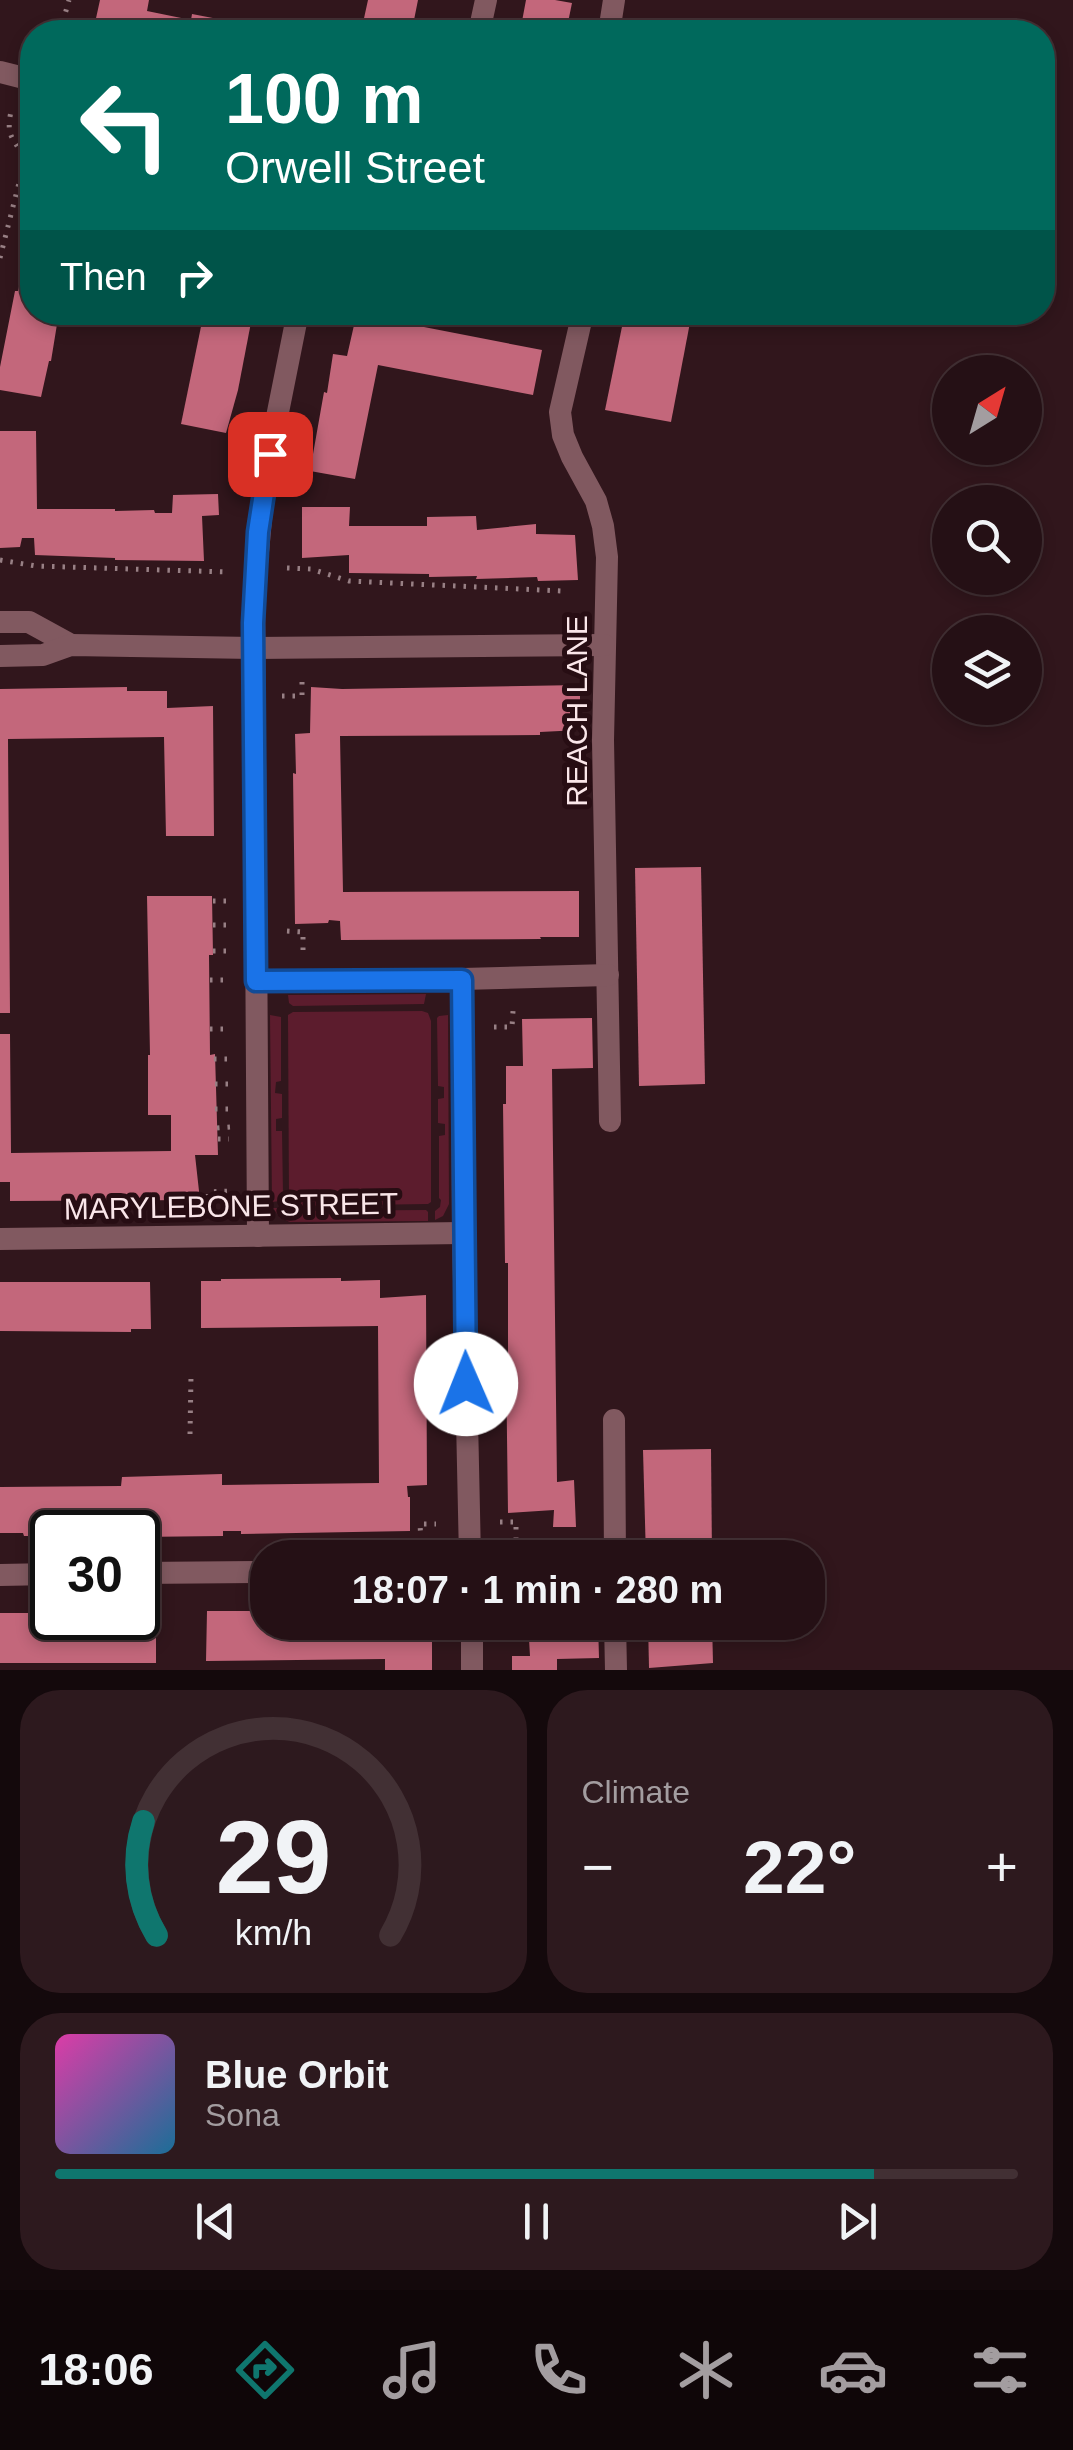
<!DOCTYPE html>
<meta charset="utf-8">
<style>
:root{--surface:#251015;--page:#2d191e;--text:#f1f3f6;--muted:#a39da0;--line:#423034;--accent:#0f766e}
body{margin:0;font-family:Arial,sans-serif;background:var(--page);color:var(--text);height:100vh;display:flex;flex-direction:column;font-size:38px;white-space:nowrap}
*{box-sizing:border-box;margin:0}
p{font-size:32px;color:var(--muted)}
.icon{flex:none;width:55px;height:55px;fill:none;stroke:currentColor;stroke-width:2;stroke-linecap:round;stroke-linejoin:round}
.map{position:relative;height:1670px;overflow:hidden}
.sheet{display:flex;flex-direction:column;gap:20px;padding:20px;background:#14090c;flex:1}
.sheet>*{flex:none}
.guide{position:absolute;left:20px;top:20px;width:1035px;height:305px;border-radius:40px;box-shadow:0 5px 15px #0003,0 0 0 2px var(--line);background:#00695c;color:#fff;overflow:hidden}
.needle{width:65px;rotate:37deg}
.tools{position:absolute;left:932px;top:355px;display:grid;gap:20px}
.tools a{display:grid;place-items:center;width:110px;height:110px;border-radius:50%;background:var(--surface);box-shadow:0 5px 15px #0003,0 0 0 2px var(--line);font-size:50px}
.speed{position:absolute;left:30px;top:1510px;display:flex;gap:20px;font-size:50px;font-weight:700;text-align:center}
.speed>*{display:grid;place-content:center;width:130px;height:130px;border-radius:50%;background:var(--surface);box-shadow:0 5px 15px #0003,0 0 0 2px var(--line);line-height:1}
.speed .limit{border:5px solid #111;border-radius:15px;background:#fff;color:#111}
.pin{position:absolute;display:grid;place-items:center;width:85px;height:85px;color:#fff;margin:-42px;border-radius:20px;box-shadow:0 5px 15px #0006}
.me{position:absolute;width:110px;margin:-55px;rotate:359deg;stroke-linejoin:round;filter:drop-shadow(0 0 8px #0008)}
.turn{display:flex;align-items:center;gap:35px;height:210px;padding:0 40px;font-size:45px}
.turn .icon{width:130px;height:130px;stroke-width:2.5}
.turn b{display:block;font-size:70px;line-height:85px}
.then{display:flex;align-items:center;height:95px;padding:0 40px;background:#0003;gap:20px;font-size:38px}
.big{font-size:75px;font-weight:800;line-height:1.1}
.sheet .card{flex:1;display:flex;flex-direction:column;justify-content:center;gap:15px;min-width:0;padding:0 35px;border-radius:40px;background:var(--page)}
.sheet .dial{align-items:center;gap:0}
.dial svg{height:260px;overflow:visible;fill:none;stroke:var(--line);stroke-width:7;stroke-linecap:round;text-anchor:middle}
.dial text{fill:var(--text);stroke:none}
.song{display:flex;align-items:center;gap:30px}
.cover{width:120px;height:120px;border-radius:15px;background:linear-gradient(135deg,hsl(320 70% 55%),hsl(200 70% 35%))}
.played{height:10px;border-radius:5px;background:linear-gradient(90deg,var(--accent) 85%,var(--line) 85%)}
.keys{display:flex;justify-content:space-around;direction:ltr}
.heat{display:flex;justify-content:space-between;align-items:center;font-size:55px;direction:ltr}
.sheet .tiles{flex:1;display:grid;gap:20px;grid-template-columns:1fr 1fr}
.card:last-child{grid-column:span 2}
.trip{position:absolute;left:250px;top:1540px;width:575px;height:100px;border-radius:40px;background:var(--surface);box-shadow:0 5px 15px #0003,0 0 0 2px var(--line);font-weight:800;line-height:100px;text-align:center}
.menu{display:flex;height:160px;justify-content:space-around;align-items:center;background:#0f0608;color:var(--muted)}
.menu .icon{width:70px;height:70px}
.menu .current{color:var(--accent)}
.menu b{font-size:45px;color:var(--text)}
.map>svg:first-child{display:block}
.green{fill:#5c1c2d}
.building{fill:#c3677b}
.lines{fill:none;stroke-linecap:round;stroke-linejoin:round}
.path{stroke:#988085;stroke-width:5;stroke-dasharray:2.5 8;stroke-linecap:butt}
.street{stroke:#815960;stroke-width:22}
.route-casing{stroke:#114b97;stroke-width:25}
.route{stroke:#1a73e8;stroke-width:18}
.labels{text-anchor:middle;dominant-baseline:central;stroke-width:10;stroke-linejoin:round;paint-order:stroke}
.street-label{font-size:30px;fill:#fae6e9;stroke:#270d13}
</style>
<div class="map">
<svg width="1073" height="1670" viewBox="0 0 1073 1670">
<rect width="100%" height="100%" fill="#31161c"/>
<g class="green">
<polygon points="426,994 424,1004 293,1006 289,1003 288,995"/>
<polygon points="422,1011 428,1013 431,1021 431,1202 428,1204 295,1206 289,1201 288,1015 293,1012"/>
<polygon points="270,1015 281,1017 281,1081 276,1082 275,1093 282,1094 282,1118 276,1119 276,1131 282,1131 283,1195 280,1201 272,1202"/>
<polygon points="448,1015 449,1204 443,1216 435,1220 435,1211 440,1207 441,1200 439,1198 439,1136 445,1135 445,1124 438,1123 438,1099 444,1098 444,1087 438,1086 437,1018 439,1016"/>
<polygon points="273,1208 282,1208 288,1214 291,1211 426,1210 428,1212 428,1221 290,1222 280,1218"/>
</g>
<g class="building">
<polygon points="100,0 149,0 147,11 191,20 192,14 244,24 242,32 93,32"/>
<polygon points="368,0 418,0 413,25 410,24 409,32 361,32"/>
<polygon points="526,0 555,0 572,3 566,32 520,32"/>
<polygon points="30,239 32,239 32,312 59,312 51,361 49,361 41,397 0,390 0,367 15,291 18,291 25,253 28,253"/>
<polygon points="204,312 253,312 238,390 226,433 181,424"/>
<polygon points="357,312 388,317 388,320 542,350 533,395 378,365 355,479 310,471 324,392 327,393 333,354 347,356"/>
<polygon points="625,312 692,312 671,422 605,410"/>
<polygon points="0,431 36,431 37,509 115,509 115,511 154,510 155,513 172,513 173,495 218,494 219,515 202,516 204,561 115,560 115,558 35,555 34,538 22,538 20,547 0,548"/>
<polygon points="302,507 350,507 349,526 427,526 427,517 476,516 477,530 536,524 536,534 575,535 578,580 538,581 537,577 476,579 477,576 429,577 429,574 349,573 349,555 302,558"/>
<polygon points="580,685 580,730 540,732 540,735 340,736 343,892 579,891 579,937 540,937 541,939 341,940 340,921 329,920 328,923 295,924 293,773 296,774 295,734 310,733 311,687 342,689"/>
<polygon points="127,687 127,691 167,691 167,708 213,706 214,836 166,836 164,737 8,739 10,1013 0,1013 0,689"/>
<polygon points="701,867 705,1084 639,1086 635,868"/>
<polygon points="147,896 212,896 213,955 209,955 210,1055 215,1054 218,1155 195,1155 200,1200 10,1201 10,1182 0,1182 0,1034 10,1034 11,1153 171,1151 171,1115 148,1115 148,1055 150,1055"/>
<polygon points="592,1018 593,1068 552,1069 557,1482 574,1480 576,1527 553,1527 554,1510 508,1513 506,1361 508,1361 508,1263 505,1263 503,1104 506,1104 506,1066 523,1066 522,1019"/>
<polygon points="341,1278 341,1281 380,1280 380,1298 426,1295 427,1485 407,1486 408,1497 410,1497 410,1531 241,1534 241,1531 223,1531 223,1536 138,1537 138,1532 52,1532 52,1536 24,1536 23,1533 0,1533 0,1487 121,1486 122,1477 222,1474 222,1485 379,1483 378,1326 201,1328 201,1281 221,1281 221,1279"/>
<polygon points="0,1282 150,1282 151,1329 131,1329 131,1332 0,1331"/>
<polygon points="711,1449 712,1558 646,1558 643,1450"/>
<polygon points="207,1611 268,1611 268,1622 386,1622 386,1632 399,1631 399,1629 432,1628 432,1670 385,1670 385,1659 206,1661"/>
<polygon points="0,1613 38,1613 38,1616 52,1618 138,1618 138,1613 156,1613 156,1663 0,1663"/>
<polygon points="528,1622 598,1622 599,1658 557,1659 557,1670 512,1670 512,1656 530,1656"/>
<polygon points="648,1622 712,1622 713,1663 649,1668"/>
</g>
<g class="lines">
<g class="path">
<polyline points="60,32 69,0"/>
<path d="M0,258L23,167C22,138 2,144 12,108"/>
<polyline points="0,560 36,566 227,572"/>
<polyline points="287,568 311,569 349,581 563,591"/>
<polyline points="282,696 302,696 302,676"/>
<polyline points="213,901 226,901"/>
<polyline points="213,925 227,925"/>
<polyline points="287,931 303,932 303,951"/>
<polyline points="213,951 227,951"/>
<polyline points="210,980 227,980"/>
<polyline points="494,1027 512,1027 513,1011"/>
<polyline points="210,1029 228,1029"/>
<polyline points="214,1059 229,1059"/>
<polyline points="215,1084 229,1084"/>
<polyline points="215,1109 229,1109"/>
<polyline points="217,1128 230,1127"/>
<polyline points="218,1139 229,1139"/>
<polyline points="208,1207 208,1192 230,1191"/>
<polyline points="190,1434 191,1376"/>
<polyline points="500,1522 516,1522 516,1540"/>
<polyline points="421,1541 420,1524 436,1524"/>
</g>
<g class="street">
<polyline points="479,32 486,0"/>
<polyline points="609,32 614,0"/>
<polyline points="0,72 32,80"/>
<polyline points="583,312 560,412 563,435 572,457 596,501 603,526 607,557 603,740 610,1121"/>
<polyline points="0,622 29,622 71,645"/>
<polyline points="0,656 43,655 71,645 253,648 604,645"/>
<polyline points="462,979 463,1233 470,1558"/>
<polyline points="256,981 462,979 608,975"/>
<polyline points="258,1236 254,595 265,477 298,312"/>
<polyline points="0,1239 463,1233"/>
<polyline points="614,1420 615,1558"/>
<polyline points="138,1573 268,1572"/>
<polyline points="0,1575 52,1574"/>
<polyline points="472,1622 472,1670"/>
<polyline points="615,1622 616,1670"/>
</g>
</g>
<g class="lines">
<defs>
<polyline id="route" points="270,454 258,532 253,623 256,981 462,980 466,1384"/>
</defs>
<use href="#route" class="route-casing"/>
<use href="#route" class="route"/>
</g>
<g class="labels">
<g class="street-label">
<text transform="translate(576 711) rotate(-90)">REACH LANE</text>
<text transform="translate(231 1206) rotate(-1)">MARYLEBONE STREET</text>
</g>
</g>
</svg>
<div class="tools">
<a><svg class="needle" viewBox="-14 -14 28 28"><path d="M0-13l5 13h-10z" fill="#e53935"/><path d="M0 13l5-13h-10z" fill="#a39da0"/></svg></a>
<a><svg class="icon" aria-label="search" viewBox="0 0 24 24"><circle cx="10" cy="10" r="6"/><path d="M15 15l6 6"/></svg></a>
<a><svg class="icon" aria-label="layers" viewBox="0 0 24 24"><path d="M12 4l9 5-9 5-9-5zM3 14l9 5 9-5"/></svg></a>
</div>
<div class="speed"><div class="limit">30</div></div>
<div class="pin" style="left:270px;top:454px;background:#d93025"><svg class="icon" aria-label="arrive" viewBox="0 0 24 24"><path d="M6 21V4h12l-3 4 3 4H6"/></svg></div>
<svg class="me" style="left:466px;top:1384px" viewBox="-20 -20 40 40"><circle r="19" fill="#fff"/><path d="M0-13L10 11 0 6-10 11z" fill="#1a73e8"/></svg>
<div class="trip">18:07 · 1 min · 280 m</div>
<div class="guide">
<div class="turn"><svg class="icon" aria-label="left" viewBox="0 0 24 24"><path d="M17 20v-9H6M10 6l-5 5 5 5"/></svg><div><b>100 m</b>Orwell Street</div></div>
<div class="then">Then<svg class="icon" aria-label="right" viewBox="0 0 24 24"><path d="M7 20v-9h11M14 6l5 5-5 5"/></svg></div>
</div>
</div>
<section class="sheet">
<div class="tiles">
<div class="card dial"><svg viewBox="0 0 100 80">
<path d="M14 69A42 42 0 1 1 86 69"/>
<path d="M14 69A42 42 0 0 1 10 34" stroke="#0f766e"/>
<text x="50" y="56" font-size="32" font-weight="700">29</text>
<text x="50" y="72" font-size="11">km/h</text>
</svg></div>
<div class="card"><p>Climate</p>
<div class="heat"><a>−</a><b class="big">22°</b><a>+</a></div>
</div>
<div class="card">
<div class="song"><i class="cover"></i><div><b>Blue Orbit</b><p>Sona</p></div></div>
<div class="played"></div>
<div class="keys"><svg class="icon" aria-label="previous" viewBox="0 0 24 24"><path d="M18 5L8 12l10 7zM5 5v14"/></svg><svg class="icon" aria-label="pause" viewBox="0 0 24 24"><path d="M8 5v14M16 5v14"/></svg><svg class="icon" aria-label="next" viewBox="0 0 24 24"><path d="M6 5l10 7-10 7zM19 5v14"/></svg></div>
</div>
</div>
</section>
<nav class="menu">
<b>18:06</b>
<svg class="icon current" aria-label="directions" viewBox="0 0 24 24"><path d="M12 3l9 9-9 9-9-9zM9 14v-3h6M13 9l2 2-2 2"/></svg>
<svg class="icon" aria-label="music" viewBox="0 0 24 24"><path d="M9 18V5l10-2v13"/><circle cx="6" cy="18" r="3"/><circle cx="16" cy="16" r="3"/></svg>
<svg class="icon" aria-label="phone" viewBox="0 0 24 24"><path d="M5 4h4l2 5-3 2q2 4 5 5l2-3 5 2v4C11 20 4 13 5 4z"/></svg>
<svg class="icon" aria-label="climate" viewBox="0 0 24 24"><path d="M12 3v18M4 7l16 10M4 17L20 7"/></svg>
<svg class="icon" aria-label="car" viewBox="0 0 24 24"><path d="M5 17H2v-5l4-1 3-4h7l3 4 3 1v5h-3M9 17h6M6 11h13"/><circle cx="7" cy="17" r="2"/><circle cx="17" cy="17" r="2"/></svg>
<svg class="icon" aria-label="filters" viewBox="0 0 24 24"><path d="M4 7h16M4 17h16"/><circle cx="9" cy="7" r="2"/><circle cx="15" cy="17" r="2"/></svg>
</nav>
